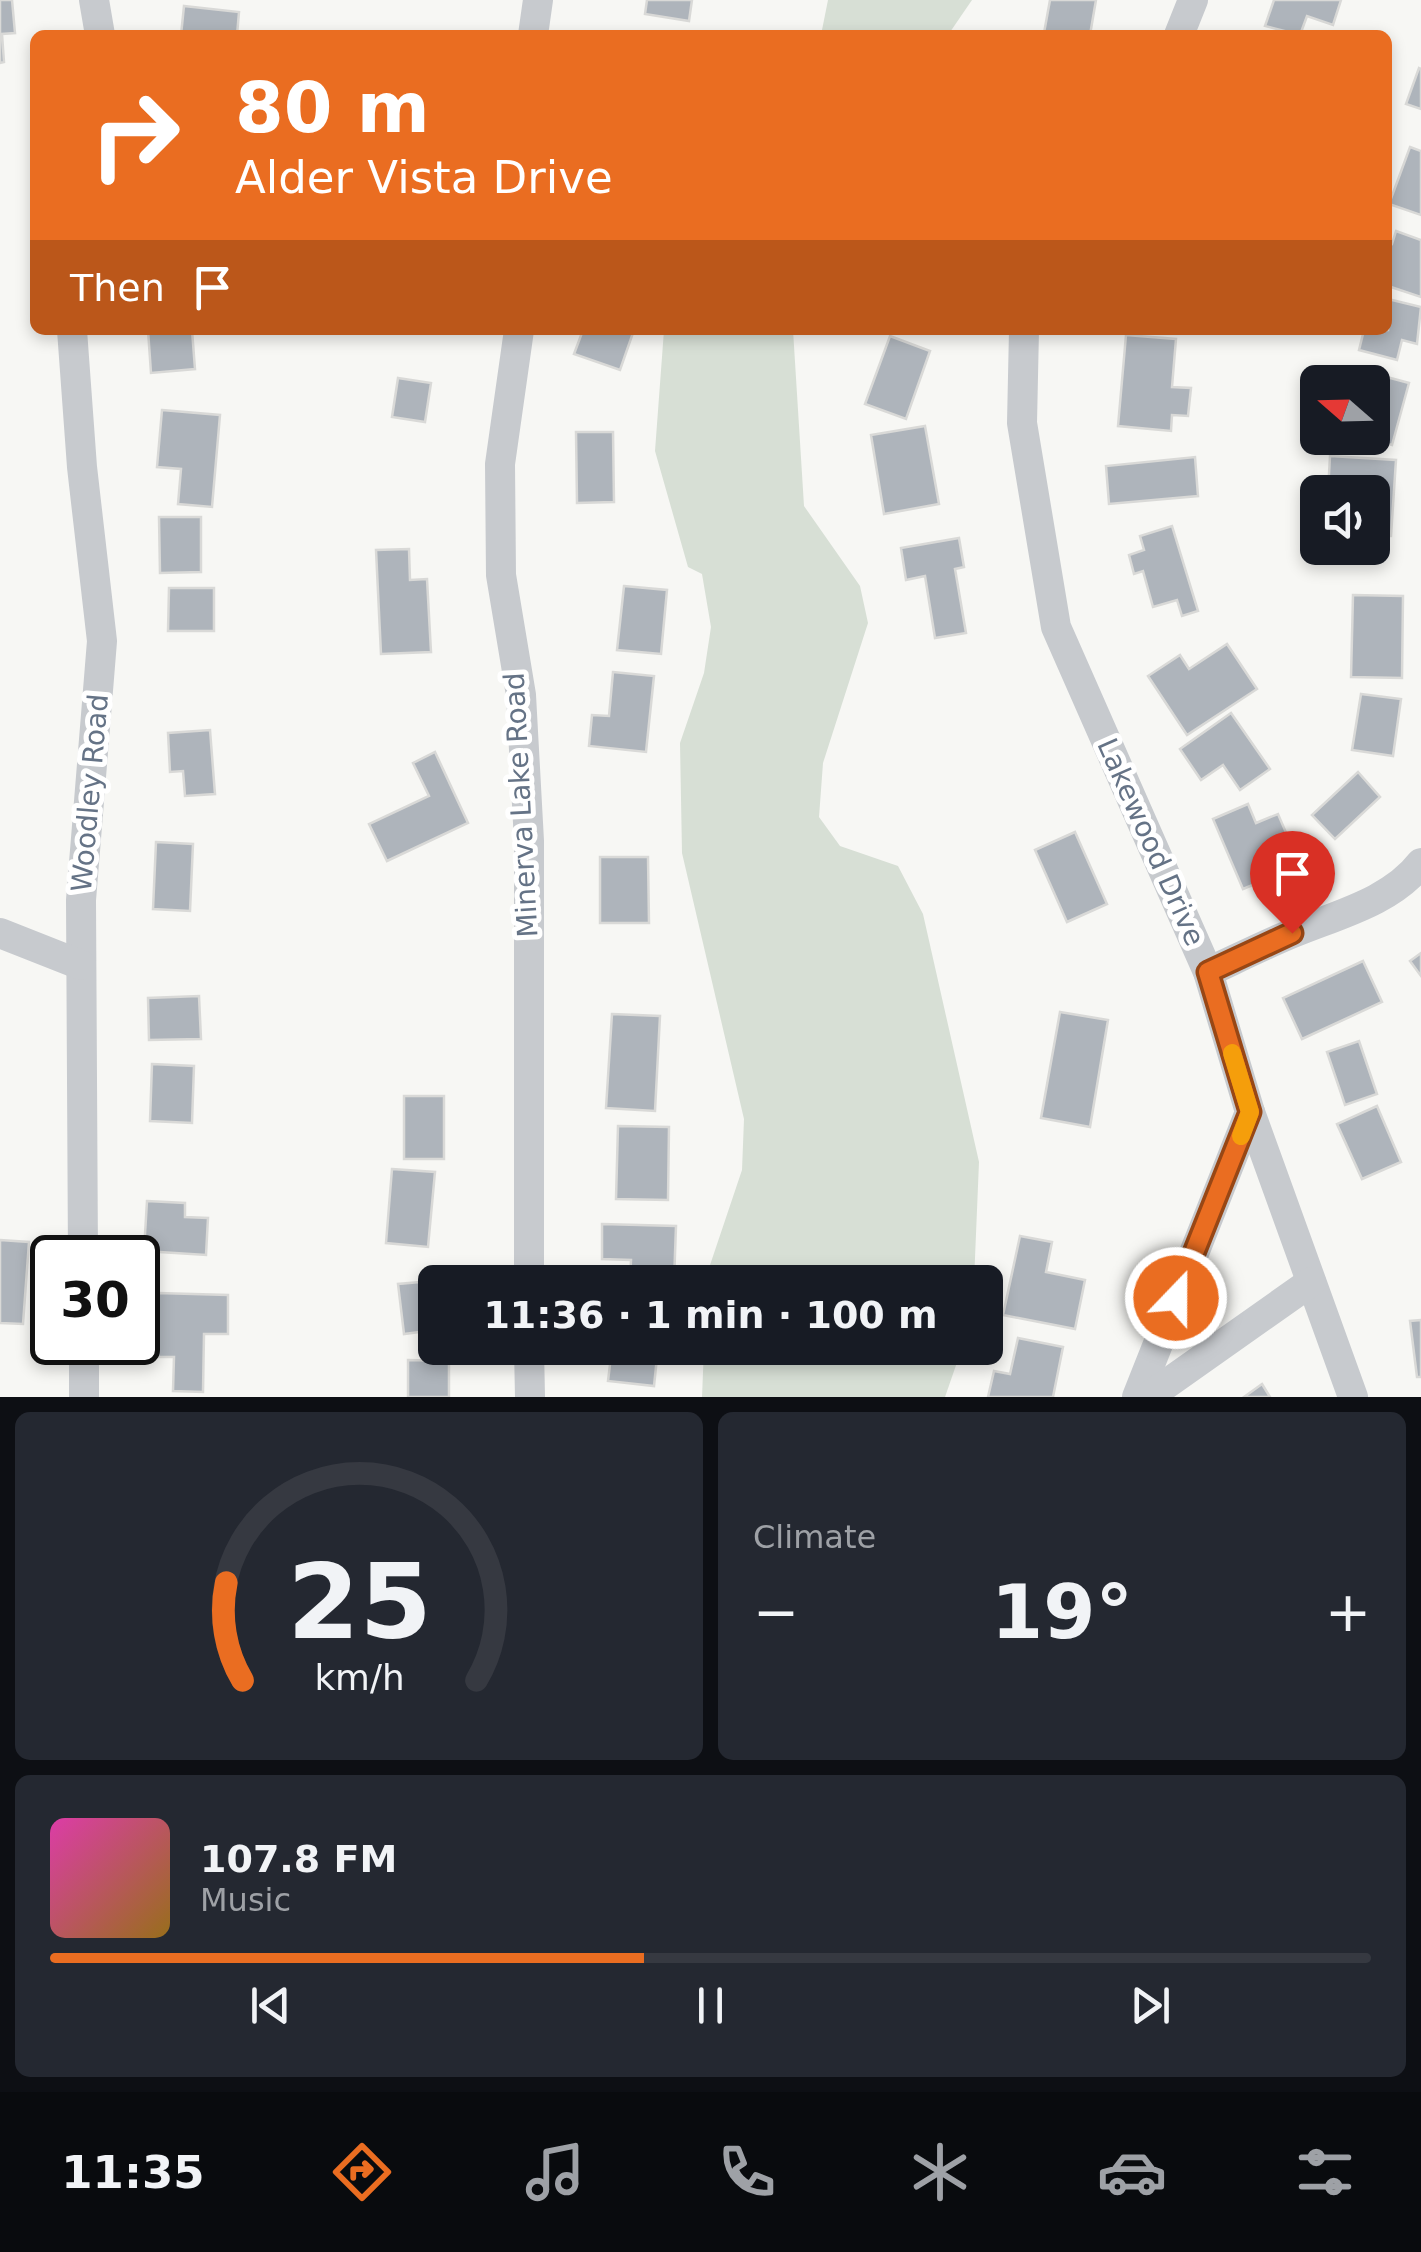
<!DOCTYPE html>
<meta charset="utf-8">
<style>
:root{--surface:#171b24;--page:#242831;--text:#f1f3f6;--muted:#9ea1a6;--line:#363941;--accent:#ea6d21}
body{margin:0;font-family:"DejaVu Sans",sans-serif;background:var(--page);color:var(--text);height:100vh;display:flex;flex-direction:column;font-size:38px;white-space:nowrap}
*{box-sizing:border-box;margin:0}
p{font-size:32px;color:var(--muted)}
.icon{flex:none;width:55px;height:55px;fill:none;stroke:currentColor;stroke-width:2;stroke-linecap:round;stroke-linejoin:round}
.map{position:relative;height:1397px;overflow:hidden}
.side{display:flex;flex-direction:column;gap:15px;padding:15px;background:#0d0f14;flex:1}
.side>*{flex:none}
.top-card{position:absolute;left:30px;top:30px;width:1362px;height:305px;border-radius:15px;box-shadow:0 5px 15px #0003;background:#ea6d21;color:#fff;overflow:hidden}
.needle{width:65px;rotate:290deg}
.fabs{position:absolute;left:1300px;top:365px;display:grid;gap:20px}
.fabs a{display:grid;place-items:center;width:90px;height:90px;border-radius:15px;background:var(--surface);box-shadow:0 5px 15px #0003;font-size:50px}
.speed{position:absolute;left:30px;top:1235px;display:flex;gap:20px;font-size:50px;font-weight:700;text-align:center}
.speed>*{display:grid;place-content:center;width:130px;height:130px;border-radius:50%;background:var(--surface);box-shadow:0 5px 15px #0003;line-height:1}
.speed .limit{border:5px solid #111;border-radius:15px;background:#fff;color:#111}
.pin{position:absolute;display:grid;place-items:center;width:85px;height:85px;color:#fff;margin:-102px -42px;border-radius:50% 50% 50% 0;rotate:-45deg;box-shadow:0 0 10px #0007}
.pin .icon{rotate:45deg}
.me{position:absolute;width:110px;margin:-55px;rotate:22deg;stroke-linejoin:round;filter:drop-shadow(0 0 8px #0008)}
.turn{display:flex;align-items:center;gap:35px;height:210px;padding:0 40px;font-size:45px}
.turn .icon{width:130px;height:130px;stroke-width:2.5}
.turn b{display:block;font-size:70px;line-height:85px}
.then{display:flex;align-items:center;height:95px;padding:0 40px;background:#0003;gap:20px;font-size:38px}
.big{font-size:75px;font-weight:800;line-height:1.1}
.side .card{flex:1;display:flex;flex-direction:column;justify-content:center;gap:15px;min-width:0;padding:0 35px;border-radius:15px;background:var(--page)}
.side .dial{align-items:center;gap:0}
.dial svg{height:260px;overflow:visible;fill:none;stroke:var(--line);stroke-width:7;stroke-linecap:round;text-anchor:middle}
.dial text{fill:var(--text);stroke:none}
.song{display:flex;align-items:center;gap:30px}
.cover{width:120px;height:120px;border-radius:15px;background:linear-gradient(135deg,hsl(320 70% 55%),hsl(40 70% 35%))}
.played{height:10px;border-radius:5px;background:linear-gradient(90deg,var(--accent) 45%,var(--line) 45%)}
.keys{display:flex;justify-content:space-around;direction:ltr}
.heat{display:flex;justify-content:space-between;align-items:center;font-size:55px;direction:ltr}
.side .tiles{flex:1;display:grid;gap:15px;grid-template-columns:1fr 1fr}
.card:last-child{grid-column:span 2}
.trip{position:absolute;left:418px;top:1265px;width:585px;height:100px;border-radius:15px;background:var(--surface);box-shadow:0 5px 15px #0003;font-weight:800;line-height:100px;text-align:center}
.tabs{display:flex;height:160px;justify-content:space-around;align-items:center;background:#090b0e;color:var(--muted)}
.tabs .icon{width:70px;height:70px}
.tabs .selected{color:var(--accent)}
.tabs b{font-size:45px;color:var(--text)}
.map>svg:first-child{display:block}
.green{fill:#d7dfd5}
.building{fill:#aeb4bb;stroke:#d9d9d7;stroke-width:2.5}
.lines{fill:none;stroke-linecap:round;stroke-linejoin:round}
.street{stroke:#c7cace;stroke-width:30}
.route-casing{stroke:#984715;stroke-width:25}
.route{stroke:#ea6d21;stroke-width:18}
.slow{stroke:#f59e0b;stroke-width:18}
.labels{text-anchor:middle;dominant-baseline:central;stroke-width:10;stroke-linejoin:round;paint-order:stroke}
.street-label{font-size:28px;fill:#657386;stroke:#fff}
</style>
<div class="map">
<svg width="1421" height="1397" viewBox="0 0 1421 1397">
<rect width="100%" height="100%" fill="#f7f7f4"/>
<g class="green">
<polygon points="828,0 972,0 948,35 821,35"/>
<polygon points="664,330 793,330 804,506 860,586 868,623 823,763 819,817 840,846 898,866 923,914 979,1162 974,1282 707,1282 708,1271 742,1170 744,1119 682,853 680,743 704,673 711,627 702,574 688,567 655,451"/>
<polygon points="704,1348 962,1348 945,1397 702,1397"/>
</g>
<g class="building">
<polygon points="0,0 12,0 15,33 2,34 4,62 0,63"/>
<polygon points="647,0 692,0 689,21 645,14"/>
<polygon points="1050,0 1096,0 1090,35 1044,33"/>
<polygon points="1274,0 1341,0 1333,25 1307,16 1300,35 1265,26"/>
<polygon points="184,6 239,12 237,35 181,35"/>
<polygon points="1419,68 1421,69 1421,109 1406,104"/>
<polygon points="1410,147 1421,151 1421,215 1389,204"/>
<polygon points="1396,231 1421,240 1421,297 1388,286 1388,243 1392,244"/>
<polygon points="1388,299 1421,307 1417,344 1402,340 1397,360 1359,350 1364,330 1388,330"/>
<polygon points="148,330 192,330 195,369 151,373"/>
<polygon points="583,330 634,330 620,370 574,354"/>
<polygon points="1126,335 1176,339 1172,387 1191,388 1188,416 1172,415 1171,431 1118,426"/>
<polygon points="890,336 930,351 906,419 865,404"/>
<polygon points="1353,368 1409,383 1392,445 1366,438 1372,438 1372,382 1349,382"/>
<polygon points="398,378 431,383 425,422 392,417"/>
<polygon points="162,410 220,415 212,507 178,504 181,469 157,467"/>
<polygon points="925,426 939,504 884,514 871,435"/>
<polygon points="576,432 613,432 614,502 577,503"/>
<polygon points="1330,456 1396,460 1391,536 1372,535 1372,492 1328,492"/>
<polygon points="1195,457 1198,496 1109,504 1106,466"/>
<polygon points="159,517 201,517 201,572 160,573"/>
<polygon points="1172,526 1198,611 1182,616 1177,600 1153,607 1143,571 1134,574 1129,555 1144,550 1140,536"/>
<polygon points="959,538 964,567 955,569 966,633 935,638 925,576 906,580 901,548"/>
<polygon points="409,549 410,580 427,579 431,652 381,654 376,550"/>
<polygon points="624,586 667,590 661,654 617,650"/>
<polygon points="169,588 214,588 214,631 168,631"/>
<polygon points="1353,595 1403,596 1402,678 1351,677"/>
<polygon points="1227,644 1257,689 1187,735 1148,676 1180,655 1189,669"/>
<polygon points="613,672 654,676 646,752 589,746 592,715 609,716"/>
<polygon points="1361,694 1401,699 1393,756 1352,750"/>
<polygon points="1231,713 1270,769 1240,790 1223,765 1201,780 1180,749"/>
<polygon points="210,730 215,794 185,796 183,771 170,772 168,733"/>
<polygon points="435,752 468,823 387,861 369,824 429,796 413,763"/>
<polygon points="1358,772 1380,797 1335,839 1312,815"/>
<polygon points="1248,804 1256,823 1278,814 1300,865 1243,889 1213,819"/>
<polygon points="1075,832 1107,904 1067,922 1035,850"/>
<polygon points="156,842 193,844 190,911 153,909"/>
<polygon points="600,857 648,857 649,923 600,923"/>
<polygon points="1421,953 1421,976 1410,961"/>
<polygon points="1363,961 1382,1002 1302,1039 1283,998"/>
<polygon points="199,996 201,1039 149,1040 148,998"/>
<polygon points="1060,1012 1108,1020 1090,1127 1041,1118"/>
<polygon points="612,1014 660,1016 655,1111 606,1108"/>
<polygon points="1359,1041 1377,1094 1345,1105 1327,1052"/>
<polygon points="152,1064 194,1066 192,1123 150,1121"/>
<rect x="404" y="1096" width="40" height="63"/>
<polygon points="1377,1106 1401,1162 1362,1179 1337,1124"/>
<polygon points="618,1126 669,1127 668,1200 616,1199"/>
<polygon points="392,1169 435,1172 428,1247 386,1243"/>
<polygon points="147,1201 185,1203 185,1217 208,1218 206,1255 144,1251"/>
<polygon points="602,1224 676,1226 674,1282 630,1282 631,1260 602,1259"/>
<polygon points="1020,1236 1052,1242 1046,1272 1085,1280 1075,1329 1003,1315"/>
<polygon points="0,1240 29,1242 23,1324 0,1323"/>
<polygon points="443,1280 443,1282 435,1282 435,1330 404,1334 398,1284"/>
<polygon points="158,1293 228,1295 228,1334 204,1334 203,1392 173,1391 174,1357 156,1357"/>
<polygon points="1421,1320 1421,1377 1417,1377 1410,1321"/>
<polygon points="1018,1338 1063,1347 1053,1397 988,1397 994,1371 1010,1374"/>
<polygon points="612,1348 658,1348 654,1386 608,1381"/>
<polygon points="408,1360 449,1361 449,1397 408,1397"/>
<polygon points="1262,1384 1270,1397 1244,1397"/>
</g>
<g class="lines">
<g class="street">
<polyline points="94,0 100,35"/>
<polyline points="533,35 538,0"/>
<polyline points="1179,35 1193,0"/>
<polyline points="72,330 82,467 102,641 81,900 83,1258"/>
<polyline points="519,330 500,464 501,575 521,695 529,841 529,1282"/>
<polyline points="1024,330 1022,423 1056,627 1208,972 1250,1112 1137,1397"/>
<polyline points="0,933 81,965"/>
<path d="M1208,972C1236,959 1264,945 1293,933C1336,915 1391,902 1421,863"/>
<polyline points="1250,1112 1353,1397"/>
<polyline points="84,1342 84,1397"/>
<polyline points="529,1348 530,1397"/>
<polyline points="1148,1397 1311,1282"/>
</g>
</g>
<g class="lines">
<defs>
<polyline id="route" points="1176,1298 1250,1112 1208,972 1292,933"/>
</defs>
<use href="#route" class="route-casing"/>
<use href="#route" class="route"/>
<polyline class="slow" points="1232,1053 1250,1112 1241,1136"/>
</g>
<g class="labels">
<g class="street-label">
<text transform="translate(90 793) rotate(-85)">Woodley Road</text>
<text transform="translate(521 805) rotate(-93)">Minerva Lake Road</text>
<text transform="translate(1151 842) rotate(66)">Lakewood Drive</text>
</g>
</g>
</svg>
<div class="fabs">
<a><svg class="needle" viewBox="-14 -14 28 28"><path d="M0-13l5 13h-10z" fill="#e53935"/><path d="M0 13l5-13h-10z" fill="#9ea1a6"/></svg></a>
<a><svg class="icon" aria-label="sound" viewBox="0 0 24 24"><path d="M4 9h4l5-4v14l-5-4H4zM17 9q2 3 0 6"/></svg></a>
</div>
<div class="speed"><div class="limit">30</div></div>
<div class="pin" style="left:1292px;top:933px;background:#d93025"><svg class="icon" aria-label="arrive" viewBox="0 0 24 24"><path d="M6 21V4h12l-3 4 3 4H6"/></svg></div>
<svg class="me" style="left:1176px;top:1298px" viewBox="-20 -20 40 40"><circle r="17" fill="#ea6d21" stroke="#fff" stroke-width="3"/><path d="M0-11L8 9 0 5-8 9z" fill="#fff"/></svg>
<div class="trip">11:36 · 1 min · 100 m</div>
<div class="top-card">
<div class="turn"><svg class="icon" aria-label="right" viewBox="0 0 24 24"><path d="M7 20v-9h11M14 6l5 5-5 5"/></svg><div><b>80 m</b>Alder Vista Drive</div></div>
<div class="then">Then<svg class="icon" aria-label="arrive" viewBox="0 0 24 24"><path d="M6 21V4h12l-3 4 3 4H6"/></svg></div>
</div>
</div>
<section class="side">
<div class="tiles">
<div class="card dial"><svg viewBox="0 0 100 80">
<path d="M14 69A42 42 0 1 1 86 69"/>
<path d="M14 69A42 42 0 0 1 9 39" stroke="#ea6d21"/>
<text x="50" y="56" font-size="32" font-weight="700">25</text>
<text x="50" y="72" font-size="11">km/h</text>
</svg></div>
<div class="card"><p>Climate</p>
<div class="heat"><a>−</a><b class="big">19°</b><a>+</a></div>
</div>
<div class="card">
<div class="song"><i class="cover"></i><div><b>107.8 FM</b><p>Music</p></div></div>
<div class="played"></div>
<div class="keys"><svg class="icon" aria-label="previous" viewBox="0 0 24 24"><path d="M18 5L8 12l10 7zM5 5v14"/></svg><svg class="icon" aria-label="pause" viewBox="0 0 24 24"><path d="M8 5v14M16 5v14"/></svg><svg class="icon" aria-label="next" viewBox="0 0 24 24"><path d="M6 5l10 7-10 7zM19 5v14"/></svg></div>
</div>
</div>
</section>
<nav class="tabs">
<b>11:35</b>
<svg class="icon selected" aria-label="directions" viewBox="0 0 24 24"><path d="M12 3l9 9-9 9-9-9zM9 14v-3h6M13 9l2 2-2 2"/></svg>
<svg class="icon" aria-label="music" viewBox="0 0 24 24"><path d="M9 18V5l10-2v13"/><circle cx="6" cy="18" r="3"/><circle cx="16" cy="16" r="3"/></svg>
<svg class="icon" aria-label="phone" viewBox="0 0 24 24"><path d="M5 4h4l2 5-3 2q2 4 5 5l2-3 5 2v4C11 20 4 13 5 4z"/></svg>
<svg class="icon" aria-label="climate" viewBox="0 0 24 24"><path d="M12 3v18M4 7l16 10M4 17L20 7"/></svg>
<svg class="icon" aria-label="car" viewBox="0 0 24 24"><path d="M5 17H2v-5l4-1 3-4h7l3 4 3 1v5h-3M9 17h6M6 11h13"/><circle cx="7" cy="17" r="2"/><circle cx="17" cy="17" r="2"/></svg>
<svg class="icon" aria-label="filters" viewBox="0 0 24 24"><path d="M4 7h16M4 17h16"/><circle cx="9" cy="7" r="2"/><circle cx="15" cy="17" r="2"/></svg>
</nav>
